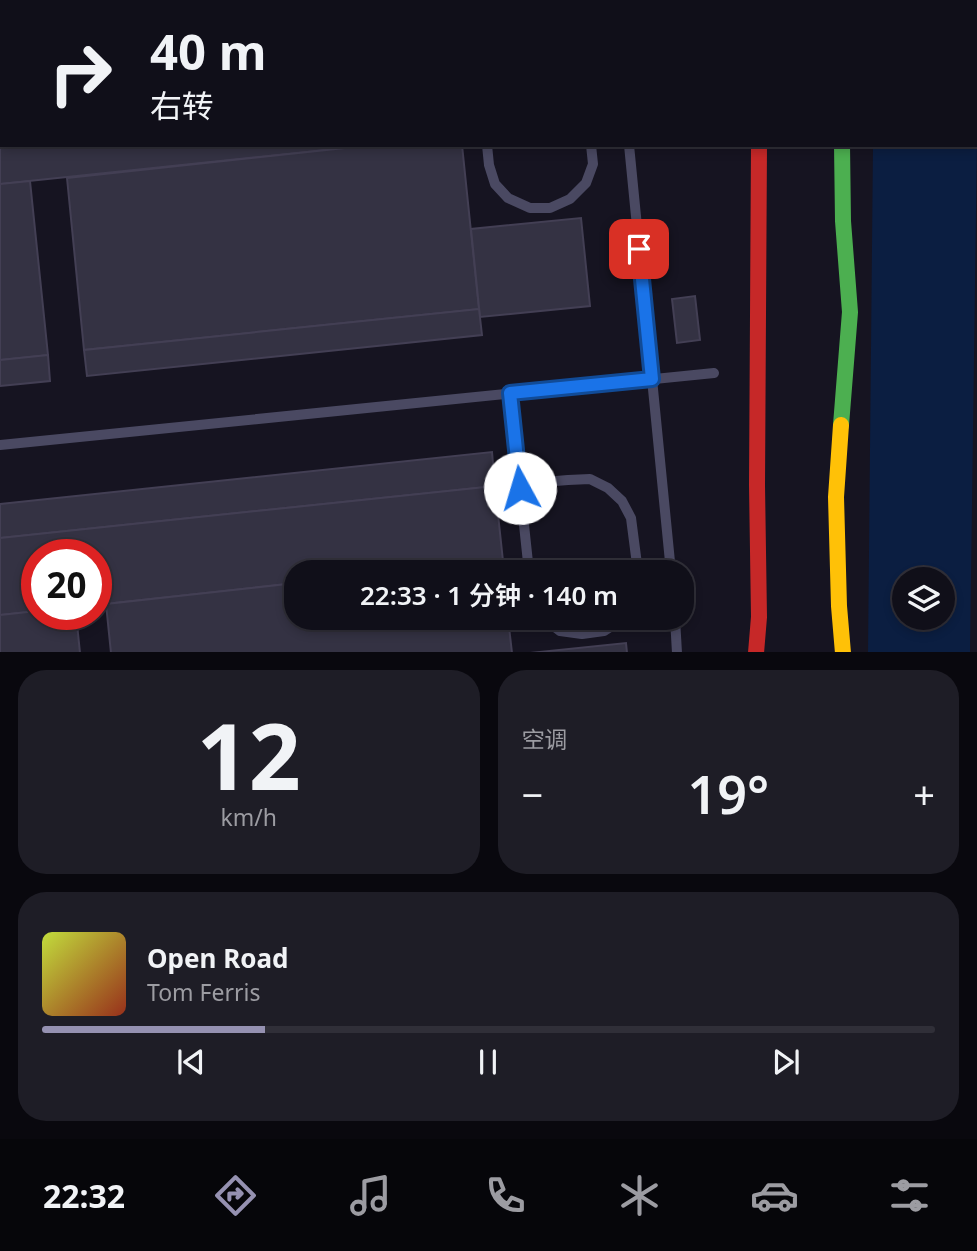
<!DOCTYPE html>
<html lang="zh">
<meta charset="utf-8">
<style>
:root{--surface:#100f19;--page:#1e1d26;--text:#f1f3f6;--muted:#9c9ca2;--line:#302f38;--accent:#9591b1}
body{margin:0;font-family:"Noto Sans","Noto Sans SC",sans-serif;background:var(--page);color:var(--text);height:100vh;display:flex;flex-direction:column;font-size:26px;white-space:nowrap}
*{box-sizing:border-box;margin:0}
p{font-size:23px;color:var(--muted)}
.icon{flex:none;width:38px;height:38px;fill:none;stroke:currentColor;stroke-width:2;stroke-linecap:round;stroke-linejoin:round}
.map{position:relative;height:652px;overflow:hidden}
.sheet{display:flex;flex-direction:column;gap:18px;padding:18px;background:#09080e;flex:1}
.sheet>*{flex:none}
.banner{position:absolute;left:0px;top:0px;width:978px;height:147px;box-shadow:0 4px 10px #0003,0 0 0 2px var(--line);background:#100f19;color:var(--text);overflow:hidden}
.fabs{position:absolute;left:892px;top:567px;display:grid;gap:14px}
.fabs a{display:grid;place-items:center;width:63px;height:63px;border-radius:50%;background:var(--surface);box-shadow:0 4px 10px #0003,0 0 0 2px var(--line);font-size:35px}
.speed{position:absolute;left:21px;top:539px;display:flex;gap:14px;font-size:35px;font-weight:700;text-align:center}
.speed>*{display:grid;place-content:center;width:91px;height:91px;border-radius:50%;background:var(--surface);box-shadow:0 4px 10px #0003,0 0 0 2px var(--line);line-height:1}
.speed .limit{border:10px solid #d22;background:#fff;color:#111}
.pin{position:absolute;display:grid;place-items:center;width:60px;height:60px;color:#fff;margin:-30px;border-radius:14px;box-shadow:0 4px 10px #0006}
.me{position:absolute;width:77px;margin:-38px;rotate:354deg;stroke-linejoin:round;filter:drop-shadow(0 0 5px #0008)}
.turn{display:flex;align-items:center;gap:24px;height:147px;padding:0 35px;font-size:32px}
.turn .icon{width:91px;height:91px;stroke-width:2.5}
.turn b{display:block;font-size:49px;line-height:60px}
.big{font-size:52px;font-weight:600;line-height:1.1}
.sheet .widget{flex:1;display:flex;flex-direction:column;justify-content:center;gap:10px;min-width:0;padding:0 24px;border-radius:28px;background:var(--page)}
.sheet .dial{align-items:center;gap:0}
.dial b{font-size:91px;line-height:1}
.song{display:flex;align-items:center;gap:21px}
.cover{width:84px;height:84px;border-radius:10px;background:linear-gradient(135deg,hsl(70 70% 55%),hsl(10 70% 35%))}
.played{height:7px;border-radius:4px;background:linear-gradient(90deg,var(--accent) 25%,var(--line) 25%)}
.keys{display:flex;justify-content:space-around;direction:ltr}
.heat{display:flex;justify-content:space-between;align-items:center;font-size:38px;direction:ltr}
.sheet .tiles{flex:1;display:grid;gap:18px;grid-template-columns:1fr 1fr}
.widget:last-child{grid-column:span 2}
.trip{position:absolute;left:284px;top:560px;width:410px;height:70px;border-radius:28px;background:var(--surface);box-shadow:0 4px 10px #0003,0 0 0 2px var(--line);font-weight:600;line-height:70px;text-align:center}
.dock{display:flex;height:112px;justify-content:space-around;align-items:center;background:#06060a;color:var(--muted)}
.dock .icon{width:49px;height:49px}
.dock .on{color:var(--accent)}
.dock b{font-size:32px;color:var(--text)}
.map>svg:first-child{display:block}
.water{fill:#0b1e41;fill-rule:evenodd}
.building{fill:#343243;stroke:#433f54;stroke-width:2}
.lines{fill:none;stroke-linecap:round;stroke-linejoin:round}
.lane{stroke:#4a4962;stroke-width:10}
.street{stroke:#4a4962;stroke-width:21}
.fast{stroke:#4caf50;stroke-width:16}
.slow{stroke:#ffc107;stroke-width:16}
.jam{stroke:#c62828;stroke-width:16}
.lane-bridge{stroke:#4a4962;stroke-width:10}
.route-casing{stroke:#114b97;stroke-width:18}
.route{stroke:#1a73e8;stroke-width:12}
</style>
<div class="map">
<svg width="977" height="653" viewBox="0 0 977 653">
<rect width="100%" height="100%" fill="#161421"/>
<path class="water" d="M874,0H977V137L970,652H868L873,145H976V2H874ZM905,579H943V618H905Z"/>
<g class="building">
<polygon points="0,73 2,73 2,145 373,145 0,184"/>
<polygon points="373,145 462,145 479,309 84,350 67,178"/>
<polygon points="30,181 48,355 0,360 0,184"/>
<polygon points="581,218 590,306 480,317 471,229"/>
<polygon points="695,296 700,340 677,343 672,299"/>
<polygon points="479,309 482,335 87,376 84,350"/>
<polygon points="48,355 50,381 0,386 0,360"/>
<polygon points="492,452 495,486 0,538 0,504"/>
<polygon points="495,486 503,561 402,572 296,572 296,583 96,605 96,555 37,555 37,611 0,615 0,538"/>
<polygon points="503,561 504,572 402,572"/>
<polygon points="296,583 296,618 508,618 512,653 111,653 106,604"/>
<polygon points="37,611 37,614 76,614 80,653 0,653 0,615"/>
<polygon points="626,643 627,653 530,653"/>
</g>
<g class="lines">
<g class="lane">
<polyline points="473,0 473,2"/>
<polyline points="614,0 615,2"/>
<polyline points="289,2 306,0"/>
<polyline points="0,31 2,31"/>
<polyline points="487,145 489,165 495,184 508,198 530,208 550,208 570,199 586,183 593,164 591,145"/>
<polyline points="629,145 671,572"/>
<polyline points="510,393 529,572"/>
<polyline points="0,445 714,373"/>
<polyline points="543,618 560,631 582,634 604,631 624,618"/>
<polyline points="675,618 677,653"/>
</g>
<g class="street">
<polyline points="759,2 759,0"/>
<polyline points="846,2 846,0"/>
</g>
<polyline class="fast" points="841,425 850,312 843,221 842,145"/>
<polyline class="slow" points="841,425 836,497 839,606 843,653"/>
<polyline class="jam" points="756,653 759,617 757,485 759,145"/>
<polyline class="lane-bridge" points="495,486 568,480 590,479 608,488 622,501 631,518 638,572"/>
</g>
<g class="lines">
<defs>
<polyline id="route" points="520,488 510,393 652,379 639,249"/>
</defs>
<use href="#route" class="route-casing"/>
<use href="#route" class="route"/>
</g>
</svg>
<div class="fabs">
<a><svg class="icon" aria-label="layers" viewBox="0 0 24 24"><path d="M12 4l9 5-9 5-9-5zM3 14l9 5 9-5"/></svg></a>
</div>
<div class="speed"><div class="limit">20</div></div>
<div class="pin" style="left:639px;top:249px;background:#d93025"><svg class="icon" aria-label="arrive" viewBox="0 0 24 24"><path d="M6 21V4h12l-3 4 3 4H6"/></svg></div>
<svg class="me" style="left:520px;top:488px" viewBox="-20 -20 40 40"><circle r="19" fill="#fff"/><path d="M0-13L10 11 0 6-10 11z" fill="#1a73e8"/></svg>
<div class="trip">22:33 · 1 分钟 · 140 m</div>
<div class="banner">
<div class="turn"><svg class="icon" aria-label="right" viewBox="0 0 24 24"><path d="M7 20v-9h11M14 6l5 5-5 5"/></svg><div><b>40 m</b>右转</div></div>
</div>
</div>
<section class="sheet">
<div class="tiles">
<div class="widget dial"><b>12</b><p>km/h</p></div>
<div class="widget"><p>空调</p>
<div class="heat"><a>−</a><b class="big">19°</b><a>+</a></div>
</div>
<div class="widget">
<div class="song"><i class="cover"></i><div><b>Open Road</b><p>Tom Ferris</p></div></div>
<div class="played"></div>
<div class="keys"><svg class="icon" aria-label="previous" viewBox="0 0 24 24"><path d="M18 5L8 12l10 7zM5 5v14"/></svg><svg class="icon" aria-label="pause" viewBox="0 0 24 24"><path d="M8 5v14M16 5v14"/></svg><svg class="icon" aria-label="next" viewBox="0 0 24 24"><path d="M6 5l10 7-10 7zM19 5v14"/></svg></div>
</div>
</div>
</section>
<nav class="dock">
<b>22:32</b>
<svg class="icon on" aria-label="directions" viewBox="0 0 24 24"><path d="M12 3l9 9-9 9-9-9zM9 14v-3h6M13 9l2 2-2 2"/></svg>
<svg class="icon" aria-label="music" viewBox="0 0 24 24"><path d="M9 18V5l10-2v13"/><circle cx="6" cy="18" r="3"/><circle cx="16" cy="16" r="3"/></svg>
<svg class="icon" aria-label="phone" viewBox="0 0 24 24"><path d="M5 4h4l2 5-3 2q2 4 5 5l2-3 5 2v4C11 20 4 13 5 4z"/></svg>
<svg class="icon" aria-label="climate" viewBox="0 0 24 24"><path d="M12 3v18M4 7l16 10M4 17L20 7"/></svg>
<svg class="icon" aria-label="car" viewBox="0 0 24 24"><path d="M5 17H2v-5l4-1 3-4h7l3 4 3 1v5h-3M9 17h6M6 11h13"/><circle cx="7" cy="17" r="2"/><circle cx="17" cy="17" r="2"/></svg>
<svg class="icon" aria-label="filters" viewBox="0 0 24 24"><path d="M4 7h16M4 17h16"/><circle cx="9" cy="7" r="2"/><circle cx="15" cy="17" r="2"/></svg>
</nav>
